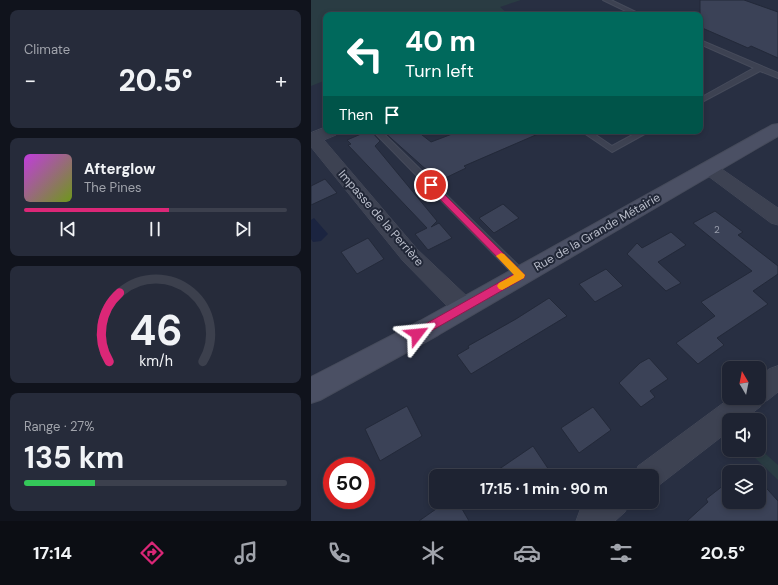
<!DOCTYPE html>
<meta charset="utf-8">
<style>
:root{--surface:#1e2332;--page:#262b3a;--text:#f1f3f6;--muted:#a1a4ac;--line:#3c404d;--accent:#db2777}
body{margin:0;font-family:"DM Sans",sans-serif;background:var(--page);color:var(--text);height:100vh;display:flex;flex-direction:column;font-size:15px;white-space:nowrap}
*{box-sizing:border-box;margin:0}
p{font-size:13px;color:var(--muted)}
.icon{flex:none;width:22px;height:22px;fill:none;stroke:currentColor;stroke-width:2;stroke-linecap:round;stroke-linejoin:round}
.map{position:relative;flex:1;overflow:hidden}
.drawer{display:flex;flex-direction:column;gap:10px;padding:10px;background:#10131c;width:311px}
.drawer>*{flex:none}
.guide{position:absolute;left:12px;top:12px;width:380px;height:122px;border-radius:8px;box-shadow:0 2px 6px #0003,0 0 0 1px var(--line);background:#00695c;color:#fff;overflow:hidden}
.needle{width:26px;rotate:350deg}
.tools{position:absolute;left:411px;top:361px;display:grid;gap:8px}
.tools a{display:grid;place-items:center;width:44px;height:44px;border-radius:8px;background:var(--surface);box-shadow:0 2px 6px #0003,0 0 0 1px var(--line);font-size:20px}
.speed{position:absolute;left:12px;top:457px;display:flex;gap:8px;font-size:20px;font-weight:700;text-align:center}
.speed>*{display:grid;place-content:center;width:52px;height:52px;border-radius:50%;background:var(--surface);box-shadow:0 2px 6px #0003,0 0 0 1px var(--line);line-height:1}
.speed .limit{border:6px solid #d22;background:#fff;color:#111}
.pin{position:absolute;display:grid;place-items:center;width:34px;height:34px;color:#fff;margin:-17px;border:2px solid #fff;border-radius:50%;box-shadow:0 1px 4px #0007}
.me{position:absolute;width:44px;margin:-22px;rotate:61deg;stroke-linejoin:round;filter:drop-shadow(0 0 3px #0008)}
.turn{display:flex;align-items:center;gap:14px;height:84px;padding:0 16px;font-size:18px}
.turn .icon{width:52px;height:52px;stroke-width:2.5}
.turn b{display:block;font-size:28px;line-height:34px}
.then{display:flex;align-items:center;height:38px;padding:0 16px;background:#0003;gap:8px;font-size:15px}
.big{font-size:30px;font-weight:700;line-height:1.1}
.drawer .tile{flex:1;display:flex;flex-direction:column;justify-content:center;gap:6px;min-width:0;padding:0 14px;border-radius:8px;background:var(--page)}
.drawer .dial{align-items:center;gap:0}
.dial svg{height:104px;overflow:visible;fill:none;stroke:var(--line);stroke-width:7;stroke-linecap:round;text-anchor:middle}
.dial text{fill:var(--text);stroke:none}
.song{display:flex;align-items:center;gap:12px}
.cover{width:48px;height:48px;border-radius:6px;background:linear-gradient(135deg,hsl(290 70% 55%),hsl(80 70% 35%))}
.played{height:4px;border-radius:2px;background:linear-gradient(90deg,var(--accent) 55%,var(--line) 55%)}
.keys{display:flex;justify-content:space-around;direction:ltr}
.heat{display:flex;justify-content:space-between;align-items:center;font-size:22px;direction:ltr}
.charge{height:6px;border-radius:3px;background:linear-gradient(90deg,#34c759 27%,var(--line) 0)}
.trip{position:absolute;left:118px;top:469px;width:230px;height:40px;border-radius:8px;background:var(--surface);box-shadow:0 2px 6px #0003,0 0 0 1px var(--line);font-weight:700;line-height:40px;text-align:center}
.dock{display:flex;height:64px;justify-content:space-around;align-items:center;background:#0c0e14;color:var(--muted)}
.dock .icon{width:28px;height:28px}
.dock .selected{color:var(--accent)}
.dock b{font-size:18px;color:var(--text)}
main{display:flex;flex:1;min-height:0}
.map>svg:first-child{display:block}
.green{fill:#2a3c43}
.water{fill:#1b2440}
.building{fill:#3b4257;stroke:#232939}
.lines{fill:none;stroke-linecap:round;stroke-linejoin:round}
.lane-casing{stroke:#464b5b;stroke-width:2}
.street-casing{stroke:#464b5b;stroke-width:1}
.secondary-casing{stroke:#464b5b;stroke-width:2}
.lane{fill:#3d4252;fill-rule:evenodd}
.street{fill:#3d4252;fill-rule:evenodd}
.secondary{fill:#4b5064;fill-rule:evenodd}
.route{fill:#db2777;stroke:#8e194d}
.slow{fill:#f59e0b}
.labels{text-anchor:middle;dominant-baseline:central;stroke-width:4;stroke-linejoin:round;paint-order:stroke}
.number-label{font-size:10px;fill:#989dac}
.street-label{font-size:12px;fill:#babecb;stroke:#212737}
</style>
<main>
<section class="drawer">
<div class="tile"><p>Climate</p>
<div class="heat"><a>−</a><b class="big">20.5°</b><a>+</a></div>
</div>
<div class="tile">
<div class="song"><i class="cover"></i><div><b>Afterglow</b><p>The Pines</p></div></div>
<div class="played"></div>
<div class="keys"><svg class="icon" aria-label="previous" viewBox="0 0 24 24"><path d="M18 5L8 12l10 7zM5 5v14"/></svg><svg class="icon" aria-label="pause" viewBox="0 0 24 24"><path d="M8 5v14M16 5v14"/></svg><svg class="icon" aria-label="next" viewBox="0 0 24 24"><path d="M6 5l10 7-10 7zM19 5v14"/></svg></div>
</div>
<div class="tile dial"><svg viewBox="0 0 100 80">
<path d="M14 69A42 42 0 1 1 86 69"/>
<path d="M14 69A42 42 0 0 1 22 16" stroke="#db2777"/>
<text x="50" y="56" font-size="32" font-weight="700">46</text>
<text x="50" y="72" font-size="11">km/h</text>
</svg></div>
<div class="tile"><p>Range · 27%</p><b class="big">135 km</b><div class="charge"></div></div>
</section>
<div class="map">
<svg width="467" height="521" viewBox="0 0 467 521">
<rect width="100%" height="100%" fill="#282f42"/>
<g class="green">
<polygon points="0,0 210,0 189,7 196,13 190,15 15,15 15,80 0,86"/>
<polygon points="448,448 467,465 467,480 441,455 432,450 448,450"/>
</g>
<polygon class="water" points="3,218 17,234 10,241 2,242 0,239 0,220"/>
<g class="building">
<polygon points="389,0 433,0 467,12 467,58 440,46 437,48 389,27"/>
<polygon points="57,131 60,131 69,141 64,146 126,221 120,227 128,223 141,238 117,250 104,234 116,228 37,145 40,144 36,140"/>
<polygon points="72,131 106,131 120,142 149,131 234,131 153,166 155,168 128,181"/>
<polygon points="14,179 26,193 0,205 0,186"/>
<polygon points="192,204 208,218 183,233 168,218"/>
<polygon points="404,211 432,232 427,235 467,266 467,274 442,291 457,304 406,338 413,345 387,364 365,343 404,316 390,302 441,271 382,223"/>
<polygon points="360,232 375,245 347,262 370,283 355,291 316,254 326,243 331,248"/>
<polygon points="57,238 73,259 46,274 30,252"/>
<polygon points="295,269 312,286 284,302 268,284"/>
<polygon points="238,298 256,316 160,374 146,355 158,348 157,346 205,319"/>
<polygon points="338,358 357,379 339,391 344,397 330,407 308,383 329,363"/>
<polygon points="96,406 111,436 69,461 54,429"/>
<polygon points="282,407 300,430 268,453 250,428"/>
<polygon points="222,446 242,476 178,476"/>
<polygon points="448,480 467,501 467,521 376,521 397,502 395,499 418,481 418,502 448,502"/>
<polygon points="135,502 147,502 158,521 108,521"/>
</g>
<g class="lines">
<defs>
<g id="lane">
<polygon points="292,0 300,0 331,15 323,15"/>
<polygon points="389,40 467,73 467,78 449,71 389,103 389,98 443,68 389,44"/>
<polygon points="62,131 70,131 214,272 215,275 214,278 206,278"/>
<polygon points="270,131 279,131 301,146 329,131 339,131 301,152"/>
</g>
<g id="street">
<polygon points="15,127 15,131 27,131 25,135 13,140 106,249 161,301 164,308 161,315 153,317 145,315 92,261 0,147 0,133"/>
<polygon points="399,163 405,165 467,208 467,225 460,223 393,173 390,169 393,165"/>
<polygon points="467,366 467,392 457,400 451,403 449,407 432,420 418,420 418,431 347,486 341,489 341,476 323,476 327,466 419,398 448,398 448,377 458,369"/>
<polygon points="280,502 319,502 314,512 304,521 265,521 269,510"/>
</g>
<polygon id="secondary" points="467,124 467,136 127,335 9,400 0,403 0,377 109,321 461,125"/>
</defs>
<use href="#lane" class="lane-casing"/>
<use href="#street" class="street-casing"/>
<use href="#secondary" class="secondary-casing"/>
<use href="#lane" class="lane"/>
<use href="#street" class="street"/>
<use href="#secondary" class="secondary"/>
</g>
<polygon class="route" points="120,182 122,183 214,275 213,278 106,339 102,338 100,334 102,331 203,274 117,187 116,185"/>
<polygon class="slow" points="190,253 193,254 214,275 213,278 191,290 188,289 186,286 188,283 203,275 187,258 185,256"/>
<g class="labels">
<g class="number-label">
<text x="406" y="229">2</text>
</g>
<g class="street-label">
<text transform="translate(70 218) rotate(49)">Impasse de la Perrière</text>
<text transform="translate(286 232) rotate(-30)">Rue de la Grande Métairie</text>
</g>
</g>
</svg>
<div class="tools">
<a><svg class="needle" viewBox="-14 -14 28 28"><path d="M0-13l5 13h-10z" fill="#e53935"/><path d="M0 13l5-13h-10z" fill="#a1a4ac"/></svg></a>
<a><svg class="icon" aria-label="sound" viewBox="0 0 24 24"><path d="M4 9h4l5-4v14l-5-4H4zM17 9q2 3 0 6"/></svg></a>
<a><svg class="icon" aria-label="layers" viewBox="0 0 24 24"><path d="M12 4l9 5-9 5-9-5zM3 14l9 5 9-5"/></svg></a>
</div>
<div class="speed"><div class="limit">50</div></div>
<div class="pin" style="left:120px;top:185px;background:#d93025"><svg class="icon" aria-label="arrive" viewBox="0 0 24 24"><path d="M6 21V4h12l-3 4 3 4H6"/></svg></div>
<svg class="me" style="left:106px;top:334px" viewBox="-20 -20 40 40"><path d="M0-17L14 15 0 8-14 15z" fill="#db2777" stroke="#fff" stroke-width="4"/></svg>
<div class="trip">17:15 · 1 min · 90 m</div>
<div class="guide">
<div class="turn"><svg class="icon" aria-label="left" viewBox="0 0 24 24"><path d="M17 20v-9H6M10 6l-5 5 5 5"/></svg><div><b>40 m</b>Turn left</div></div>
<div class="then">Then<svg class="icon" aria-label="arrive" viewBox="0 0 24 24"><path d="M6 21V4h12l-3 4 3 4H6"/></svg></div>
</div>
</div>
</main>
<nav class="dock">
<b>17:14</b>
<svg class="icon selected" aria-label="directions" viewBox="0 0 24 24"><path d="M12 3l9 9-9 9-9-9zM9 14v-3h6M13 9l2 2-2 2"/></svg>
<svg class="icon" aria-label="music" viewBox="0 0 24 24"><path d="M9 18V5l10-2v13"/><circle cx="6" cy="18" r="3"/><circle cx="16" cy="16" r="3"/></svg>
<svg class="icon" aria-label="phone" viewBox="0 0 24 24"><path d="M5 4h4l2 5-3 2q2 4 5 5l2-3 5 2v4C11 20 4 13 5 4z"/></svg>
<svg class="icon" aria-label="climate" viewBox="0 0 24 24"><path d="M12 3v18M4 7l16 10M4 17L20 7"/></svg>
<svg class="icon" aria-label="car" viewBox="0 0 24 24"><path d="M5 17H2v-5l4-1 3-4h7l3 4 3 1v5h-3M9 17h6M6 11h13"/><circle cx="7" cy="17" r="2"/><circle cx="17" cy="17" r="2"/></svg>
<svg class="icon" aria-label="filters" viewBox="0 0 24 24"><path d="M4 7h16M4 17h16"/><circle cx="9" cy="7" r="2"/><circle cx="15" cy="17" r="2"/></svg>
<b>20.5°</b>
</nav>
